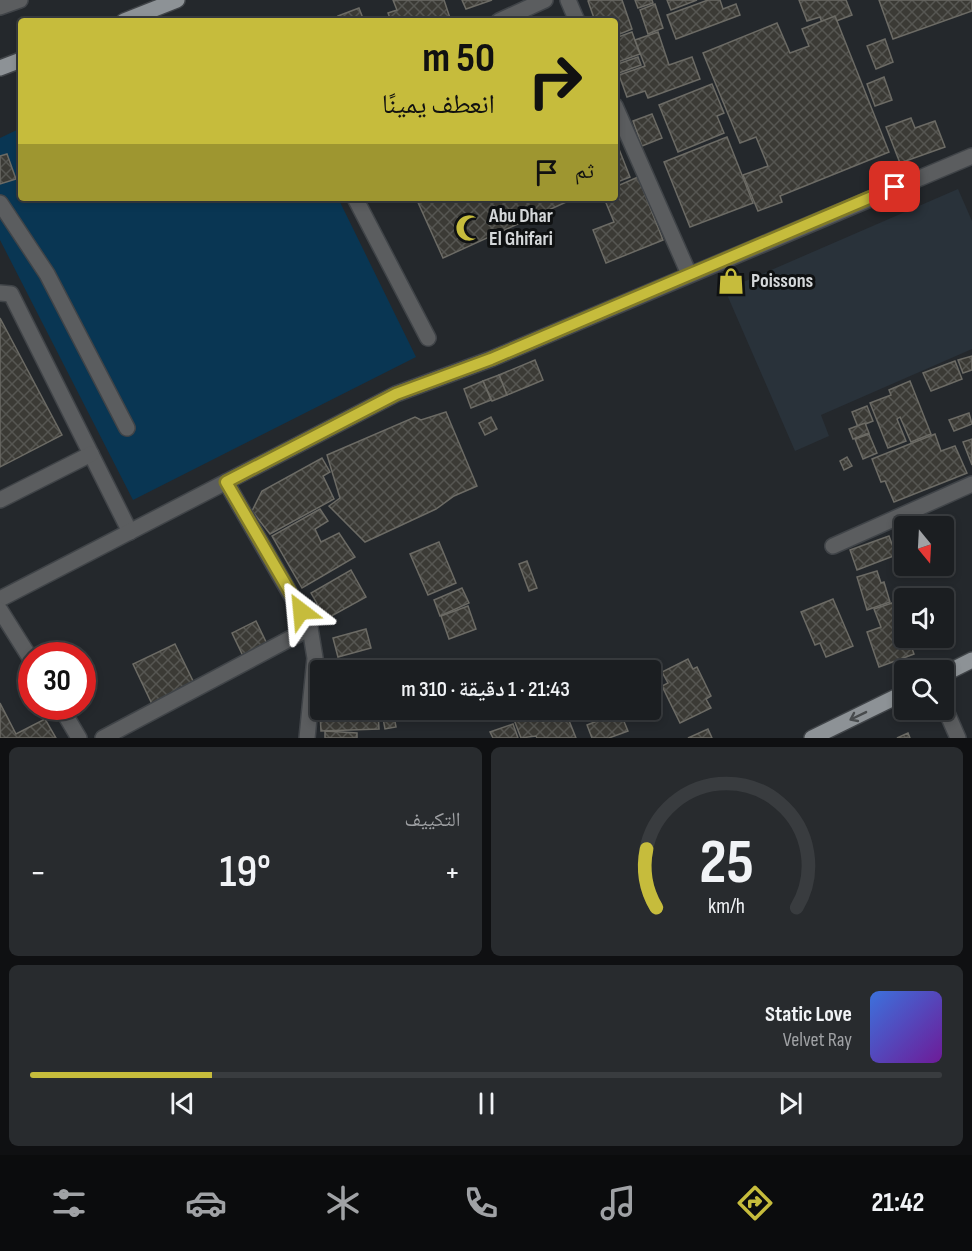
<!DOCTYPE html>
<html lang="ar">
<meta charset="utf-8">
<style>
:root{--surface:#1b1e21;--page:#282b2e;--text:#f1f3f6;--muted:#a0a2a5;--line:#393c3f;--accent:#c6bc3c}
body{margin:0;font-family:"Sofia Sans Condensed","Noto Naskh Arabic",sans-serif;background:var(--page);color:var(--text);direction:rtl;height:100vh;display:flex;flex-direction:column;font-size:22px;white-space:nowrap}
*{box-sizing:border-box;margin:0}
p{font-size:20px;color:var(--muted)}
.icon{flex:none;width:33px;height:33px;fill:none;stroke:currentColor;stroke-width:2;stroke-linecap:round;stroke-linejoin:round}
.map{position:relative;height:738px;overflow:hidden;direction:ltr}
.drawer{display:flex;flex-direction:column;gap:9px;padding:9px;background:#0f1012;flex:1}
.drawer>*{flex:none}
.banner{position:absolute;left:18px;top:18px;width:600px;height:183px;border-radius:6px;box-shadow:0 3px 9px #0003,0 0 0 2px var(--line);direction:rtl;background:#c6bc3c;color:#111;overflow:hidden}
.needle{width:39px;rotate:162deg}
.controls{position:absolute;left:894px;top:516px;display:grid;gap:12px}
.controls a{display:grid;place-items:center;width:60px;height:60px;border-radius:6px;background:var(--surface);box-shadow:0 3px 9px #0003,0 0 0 2px var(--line);font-size:30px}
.speed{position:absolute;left:18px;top:642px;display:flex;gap:12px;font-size:30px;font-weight:700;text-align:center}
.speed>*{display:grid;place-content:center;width:78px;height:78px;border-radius:50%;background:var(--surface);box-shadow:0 3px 9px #0003,0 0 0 2px var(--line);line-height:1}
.speed .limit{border:9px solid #d22;background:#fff;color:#111}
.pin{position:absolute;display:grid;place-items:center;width:51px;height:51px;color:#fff;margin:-26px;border-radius:12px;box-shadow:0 3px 9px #0006}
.me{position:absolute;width:66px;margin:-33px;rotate:331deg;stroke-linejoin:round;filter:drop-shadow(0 0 4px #0008)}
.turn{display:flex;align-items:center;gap:21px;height:126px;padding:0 24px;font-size:27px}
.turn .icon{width:78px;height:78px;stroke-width:2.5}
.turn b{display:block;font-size:42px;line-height:51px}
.then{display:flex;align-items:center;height:57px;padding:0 24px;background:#0003;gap:12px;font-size:22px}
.big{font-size:45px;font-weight:600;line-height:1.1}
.drawer .widget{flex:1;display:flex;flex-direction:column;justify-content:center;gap:9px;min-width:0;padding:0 21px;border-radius:9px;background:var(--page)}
.drawer .dial{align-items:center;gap:0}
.dial svg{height:156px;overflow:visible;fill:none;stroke:var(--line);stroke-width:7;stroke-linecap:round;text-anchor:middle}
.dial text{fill:var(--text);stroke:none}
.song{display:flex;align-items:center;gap:18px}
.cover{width:72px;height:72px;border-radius:9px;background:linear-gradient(135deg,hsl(220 70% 55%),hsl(280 70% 35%))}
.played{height:6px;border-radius:3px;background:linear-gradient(90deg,var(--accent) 20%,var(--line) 20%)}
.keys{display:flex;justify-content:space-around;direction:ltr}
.heat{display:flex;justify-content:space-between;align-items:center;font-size:33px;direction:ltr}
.drawer .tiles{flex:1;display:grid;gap:9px;grid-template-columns:1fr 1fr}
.widget:last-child{grid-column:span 2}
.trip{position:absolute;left:310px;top:660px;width:351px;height:60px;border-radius:6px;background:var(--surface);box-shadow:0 3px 9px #0003,0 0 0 2px var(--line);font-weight:600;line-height:60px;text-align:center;direction:rtl}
.menu{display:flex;height:96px;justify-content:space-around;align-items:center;background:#0b0c0d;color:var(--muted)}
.menu .icon{width:42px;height:42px}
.menu .on{color:var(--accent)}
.menu b{font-size:27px;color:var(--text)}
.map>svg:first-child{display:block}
.built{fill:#29323a}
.pitch{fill:#093653}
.building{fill:url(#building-cross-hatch);stroke:#6c6b65;stroke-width:1.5}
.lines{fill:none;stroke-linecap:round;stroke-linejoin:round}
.minor-casing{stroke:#404448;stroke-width:18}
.major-casing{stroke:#404448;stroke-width:18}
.minor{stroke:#5b5d5f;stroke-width:15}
.major{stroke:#8d9296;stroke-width:15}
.oneway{stroke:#484b4d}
.route-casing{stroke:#817a27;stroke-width:15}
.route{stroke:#c6bc3c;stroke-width:10}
.labels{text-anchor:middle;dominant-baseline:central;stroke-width:6;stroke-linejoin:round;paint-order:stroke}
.poi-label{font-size:20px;font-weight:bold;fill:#d4d7d9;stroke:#0f1112;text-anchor:start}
</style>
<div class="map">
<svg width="972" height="738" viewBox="0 0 972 738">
<defs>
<pattern id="building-cross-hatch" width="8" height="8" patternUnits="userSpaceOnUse" patternTransform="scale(1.5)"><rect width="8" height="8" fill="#3b3a35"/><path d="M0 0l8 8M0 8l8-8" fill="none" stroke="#565652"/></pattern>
</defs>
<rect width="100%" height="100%" fill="#24282c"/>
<polygon class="built" points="958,189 972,221 972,349 821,415 829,436 795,451 725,290"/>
<polygon class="pitch" points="21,128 21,198 338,198 416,357 133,500 0,240 0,138"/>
<g class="building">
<polygon points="393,0 444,0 451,21 391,21 388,13 397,10"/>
<polygon points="462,0 492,0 466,9"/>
<polygon points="590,0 622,0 632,29 615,36 615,21 595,21 588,1"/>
<polygon points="635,0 652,0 653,3 638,8"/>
<polygon points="667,0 697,0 671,10"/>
<polygon points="708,0 720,0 723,9 736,4 740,15 676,39 667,15"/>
<polygon points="799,0 846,0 852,15 823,26 820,17 807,21"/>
<polygon points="879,0 972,0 972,11 893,39"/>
<polygon points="655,4 663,28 648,34 640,10"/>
<polygon points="359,8 364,21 340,21 338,16"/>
<polygon points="835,16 889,152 780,196 782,202 758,211 743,175 768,166 756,137 740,143 703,53 777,23 790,53 809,46 802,29"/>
<polygon points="632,32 640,54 615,63 615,38"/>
<polygon points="658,32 669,65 692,57 700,79 648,98 645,91 627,97 619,75 645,66 635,40"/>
<polygon points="885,39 893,62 876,69 867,46"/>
<polygon points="638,57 641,65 616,74 615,65"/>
<polygon points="884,77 892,100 875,106 867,84"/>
<polygon points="712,84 724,113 717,116 724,133 678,152 659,105"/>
<polygon points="652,114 662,138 642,146 633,121"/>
<polygon points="911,118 915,128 935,121 945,147 900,163 886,127"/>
<polygon points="727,137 753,203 690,227 664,162"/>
<polygon points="615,139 630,177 615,183"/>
<polygon points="7,154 16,179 0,184 0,156"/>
<polygon points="638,177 663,240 606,263 593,230 614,222 604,198 615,198 615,187"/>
<polygon points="416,198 575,198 443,258"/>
<polygon points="0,318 62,435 0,467"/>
<polygon points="972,356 972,370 963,373 958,360"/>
<polygon points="535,360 543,380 507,395 499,375"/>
<polygon points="955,361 962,379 931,391 923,373"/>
<polygon points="499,375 507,395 492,401 483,381"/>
<polygon points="483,381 491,400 471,408 464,389"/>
<polygon points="910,381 931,434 911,442 900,417 897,419 906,441 888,448 870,403 891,395 889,390"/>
<polygon points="867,406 873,421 858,427 852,412"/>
<polygon points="446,412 477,486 454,496 436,509 365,542 329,506 340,498 327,455 415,417 421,420"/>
<polygon points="969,413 972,424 954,431 949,420"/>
<polygon points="491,417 497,429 485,435 479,423"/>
<polygon points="865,423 869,433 853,439 849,429"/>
<polygon points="869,434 877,453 863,459 855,439"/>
<polygon points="935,434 941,451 955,446 967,473 894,502 885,481 881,482 872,459"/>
<polygon points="972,439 972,465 963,442"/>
<polygon points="847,457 852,466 844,470 840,461"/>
<polygon points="322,458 330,472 323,476 334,499 270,534 252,511 262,491"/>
<polygon points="320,509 328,521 315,529 321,542 339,533 355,557 302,588 272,536"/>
<polygon points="889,536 896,555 857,570 850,550"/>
<polygon points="439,542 456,583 428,595 410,554"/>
<polygon points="527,561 537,588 529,591 519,564"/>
<polygon points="351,570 366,597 326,619 311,593"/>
<polygon points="877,571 881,583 884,582 890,602 867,610 857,577"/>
<polygon points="462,588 469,603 440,616 434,600"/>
<polygon points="833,599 853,646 826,657 820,643 815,645 801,612"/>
<polygon points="895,602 904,629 904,638 908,638 914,654 879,667 867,632 881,627 874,609"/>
<polygon points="468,606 476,629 449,639 441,616"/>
<polygon points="256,621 267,644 243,656 232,633"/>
<polygon points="366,629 371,648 338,657 333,638"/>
<polygon points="175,644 194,683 152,704 133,664"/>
<polygon points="688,659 693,669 697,667 711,696 706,699 711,708 680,723 662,686 668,683 662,672"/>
<polygon points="325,663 362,665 362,670 325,670"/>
<polygon points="403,666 403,670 369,670 369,669"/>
<polygon points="0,703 16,734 45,719 56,738 0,738"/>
<polygon points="331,710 352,710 352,712 378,711 379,729 321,731 320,714 331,714"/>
<polygon points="533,710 538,710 543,722 566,713 576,738 537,738 536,736 521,738 513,717"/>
<polygon points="393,711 396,727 385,729 382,713"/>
<polygon points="620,712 628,731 609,738 592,738 587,725"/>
<polygon points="513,724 518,738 493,738 490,732"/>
<polygon points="708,729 712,738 688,738"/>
<polygon points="325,731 357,733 357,738 325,738"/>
<polygon points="908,733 910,738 897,738"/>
</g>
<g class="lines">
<defs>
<g id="minor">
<polyline points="568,0 577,21"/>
<polyline points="0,7 20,0"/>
<polyline points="499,21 545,0"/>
<polyline points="615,106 689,274"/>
<polyline points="355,198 428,338"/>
<polyline points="0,203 47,274 127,428"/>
<polyline points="0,293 11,294 130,532"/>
<polyline points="226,482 310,628 315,658 307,738"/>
<polyline points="0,500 91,454"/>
<polyline points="833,546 972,484"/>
<polyline points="0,599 396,394 491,359 972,156"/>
<polyline points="0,610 32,661"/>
<polyline points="60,706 79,738"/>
<polyline points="944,706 958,738"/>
<polyline points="103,738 310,628"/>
</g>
<g id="major">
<polyline points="124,21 177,0"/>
<polyline points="0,68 21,60"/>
<polyline points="944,674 972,660"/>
<polyline points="812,738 904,693"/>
</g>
</defs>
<use href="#minor" class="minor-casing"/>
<use href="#major" class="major-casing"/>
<use href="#minor" class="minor"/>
<use href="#major" class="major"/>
</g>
<defs><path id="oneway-shaft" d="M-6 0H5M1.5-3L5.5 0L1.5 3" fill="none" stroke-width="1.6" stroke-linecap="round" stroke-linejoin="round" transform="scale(1.5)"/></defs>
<use class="oneway" href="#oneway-shaft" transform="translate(858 716) rotate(154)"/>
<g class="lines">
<defs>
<polyline id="route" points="301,611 226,482 396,394 491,359 895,187"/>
</defs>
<use href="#route" class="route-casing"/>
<use href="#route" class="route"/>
</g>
<defs>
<symbol id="mosque-bare" viewBox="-9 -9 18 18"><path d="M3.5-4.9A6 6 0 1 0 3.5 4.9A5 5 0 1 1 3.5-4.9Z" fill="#c6bc3c" stroke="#0f1112" stroke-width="2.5" paint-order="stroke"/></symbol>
<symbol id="shop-bare" viewBox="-9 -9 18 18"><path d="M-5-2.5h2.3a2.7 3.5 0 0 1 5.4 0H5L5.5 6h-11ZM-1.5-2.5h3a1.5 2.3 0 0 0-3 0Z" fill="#c6bc3c" stroke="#0f1112" stroke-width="2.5" paint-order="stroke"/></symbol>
</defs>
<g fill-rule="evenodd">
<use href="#mosque-bare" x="450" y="209" width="38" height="38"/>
<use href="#shop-bare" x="712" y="262" width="38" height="38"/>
</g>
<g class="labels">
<g class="poi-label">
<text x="489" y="216">Abu Dhar<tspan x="489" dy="23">El Ghifari</tspan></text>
<text x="751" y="281">Poissons</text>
</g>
</g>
</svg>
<div class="controls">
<a><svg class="needle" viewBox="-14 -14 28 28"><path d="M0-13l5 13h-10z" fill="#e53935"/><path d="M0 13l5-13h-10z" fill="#a0a2a5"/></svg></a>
<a><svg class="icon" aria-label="sound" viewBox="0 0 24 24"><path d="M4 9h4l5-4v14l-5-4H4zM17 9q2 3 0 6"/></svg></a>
<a><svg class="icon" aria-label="search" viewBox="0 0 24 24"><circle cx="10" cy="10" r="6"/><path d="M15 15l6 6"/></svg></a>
</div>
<div class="speed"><div class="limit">30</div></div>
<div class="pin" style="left:895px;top:187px;background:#d93025"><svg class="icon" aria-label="arrive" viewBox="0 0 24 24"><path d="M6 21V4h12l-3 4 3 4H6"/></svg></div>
<svg class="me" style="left:301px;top:611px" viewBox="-20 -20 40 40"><path d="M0-17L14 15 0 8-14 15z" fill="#c6bc3c" stroke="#fff" stroke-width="4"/></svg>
<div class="trip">21:43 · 1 دقيقة · 310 m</div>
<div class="banner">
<div class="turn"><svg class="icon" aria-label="right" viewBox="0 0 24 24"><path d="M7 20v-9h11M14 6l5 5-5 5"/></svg><div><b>50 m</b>انعطف يمينًا</div></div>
<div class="then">ثم<svg class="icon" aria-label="arrive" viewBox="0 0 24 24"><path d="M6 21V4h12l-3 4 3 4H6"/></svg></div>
</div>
</div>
<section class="drawer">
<div class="tiles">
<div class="widget dial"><svg viewBox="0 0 100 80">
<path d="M14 69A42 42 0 1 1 86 69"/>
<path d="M14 69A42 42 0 0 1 9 39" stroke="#c6bc3c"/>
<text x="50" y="56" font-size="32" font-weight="700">25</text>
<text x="50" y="72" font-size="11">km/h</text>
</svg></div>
<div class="widget"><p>التكييف</p>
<div class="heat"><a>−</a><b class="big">19°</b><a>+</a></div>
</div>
<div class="widget">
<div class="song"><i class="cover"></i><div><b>Static Love</b><p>Velvet Ray</p></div></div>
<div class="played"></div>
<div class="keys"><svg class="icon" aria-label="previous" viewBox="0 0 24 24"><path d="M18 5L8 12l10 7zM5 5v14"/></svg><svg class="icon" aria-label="pause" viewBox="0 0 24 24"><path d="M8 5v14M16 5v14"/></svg><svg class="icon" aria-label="next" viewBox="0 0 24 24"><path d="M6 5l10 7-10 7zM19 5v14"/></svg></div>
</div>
</div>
</section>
<nav class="menu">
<b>21:42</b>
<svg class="icon on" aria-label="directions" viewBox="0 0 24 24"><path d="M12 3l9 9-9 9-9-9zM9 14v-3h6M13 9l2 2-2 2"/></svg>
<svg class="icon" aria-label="music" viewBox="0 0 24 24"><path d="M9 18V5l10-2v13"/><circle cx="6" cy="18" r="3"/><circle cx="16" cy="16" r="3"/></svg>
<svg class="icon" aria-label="phone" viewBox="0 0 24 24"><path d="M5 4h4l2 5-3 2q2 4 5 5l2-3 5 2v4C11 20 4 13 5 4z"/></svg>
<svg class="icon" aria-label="climate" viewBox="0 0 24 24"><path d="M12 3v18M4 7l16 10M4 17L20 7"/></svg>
<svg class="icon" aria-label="car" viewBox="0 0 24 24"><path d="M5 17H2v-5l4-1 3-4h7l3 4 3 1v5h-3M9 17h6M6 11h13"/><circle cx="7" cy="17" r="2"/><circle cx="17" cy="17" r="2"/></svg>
<svg class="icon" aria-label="filters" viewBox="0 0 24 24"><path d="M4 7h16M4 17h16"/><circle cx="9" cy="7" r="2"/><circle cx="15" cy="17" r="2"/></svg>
</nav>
